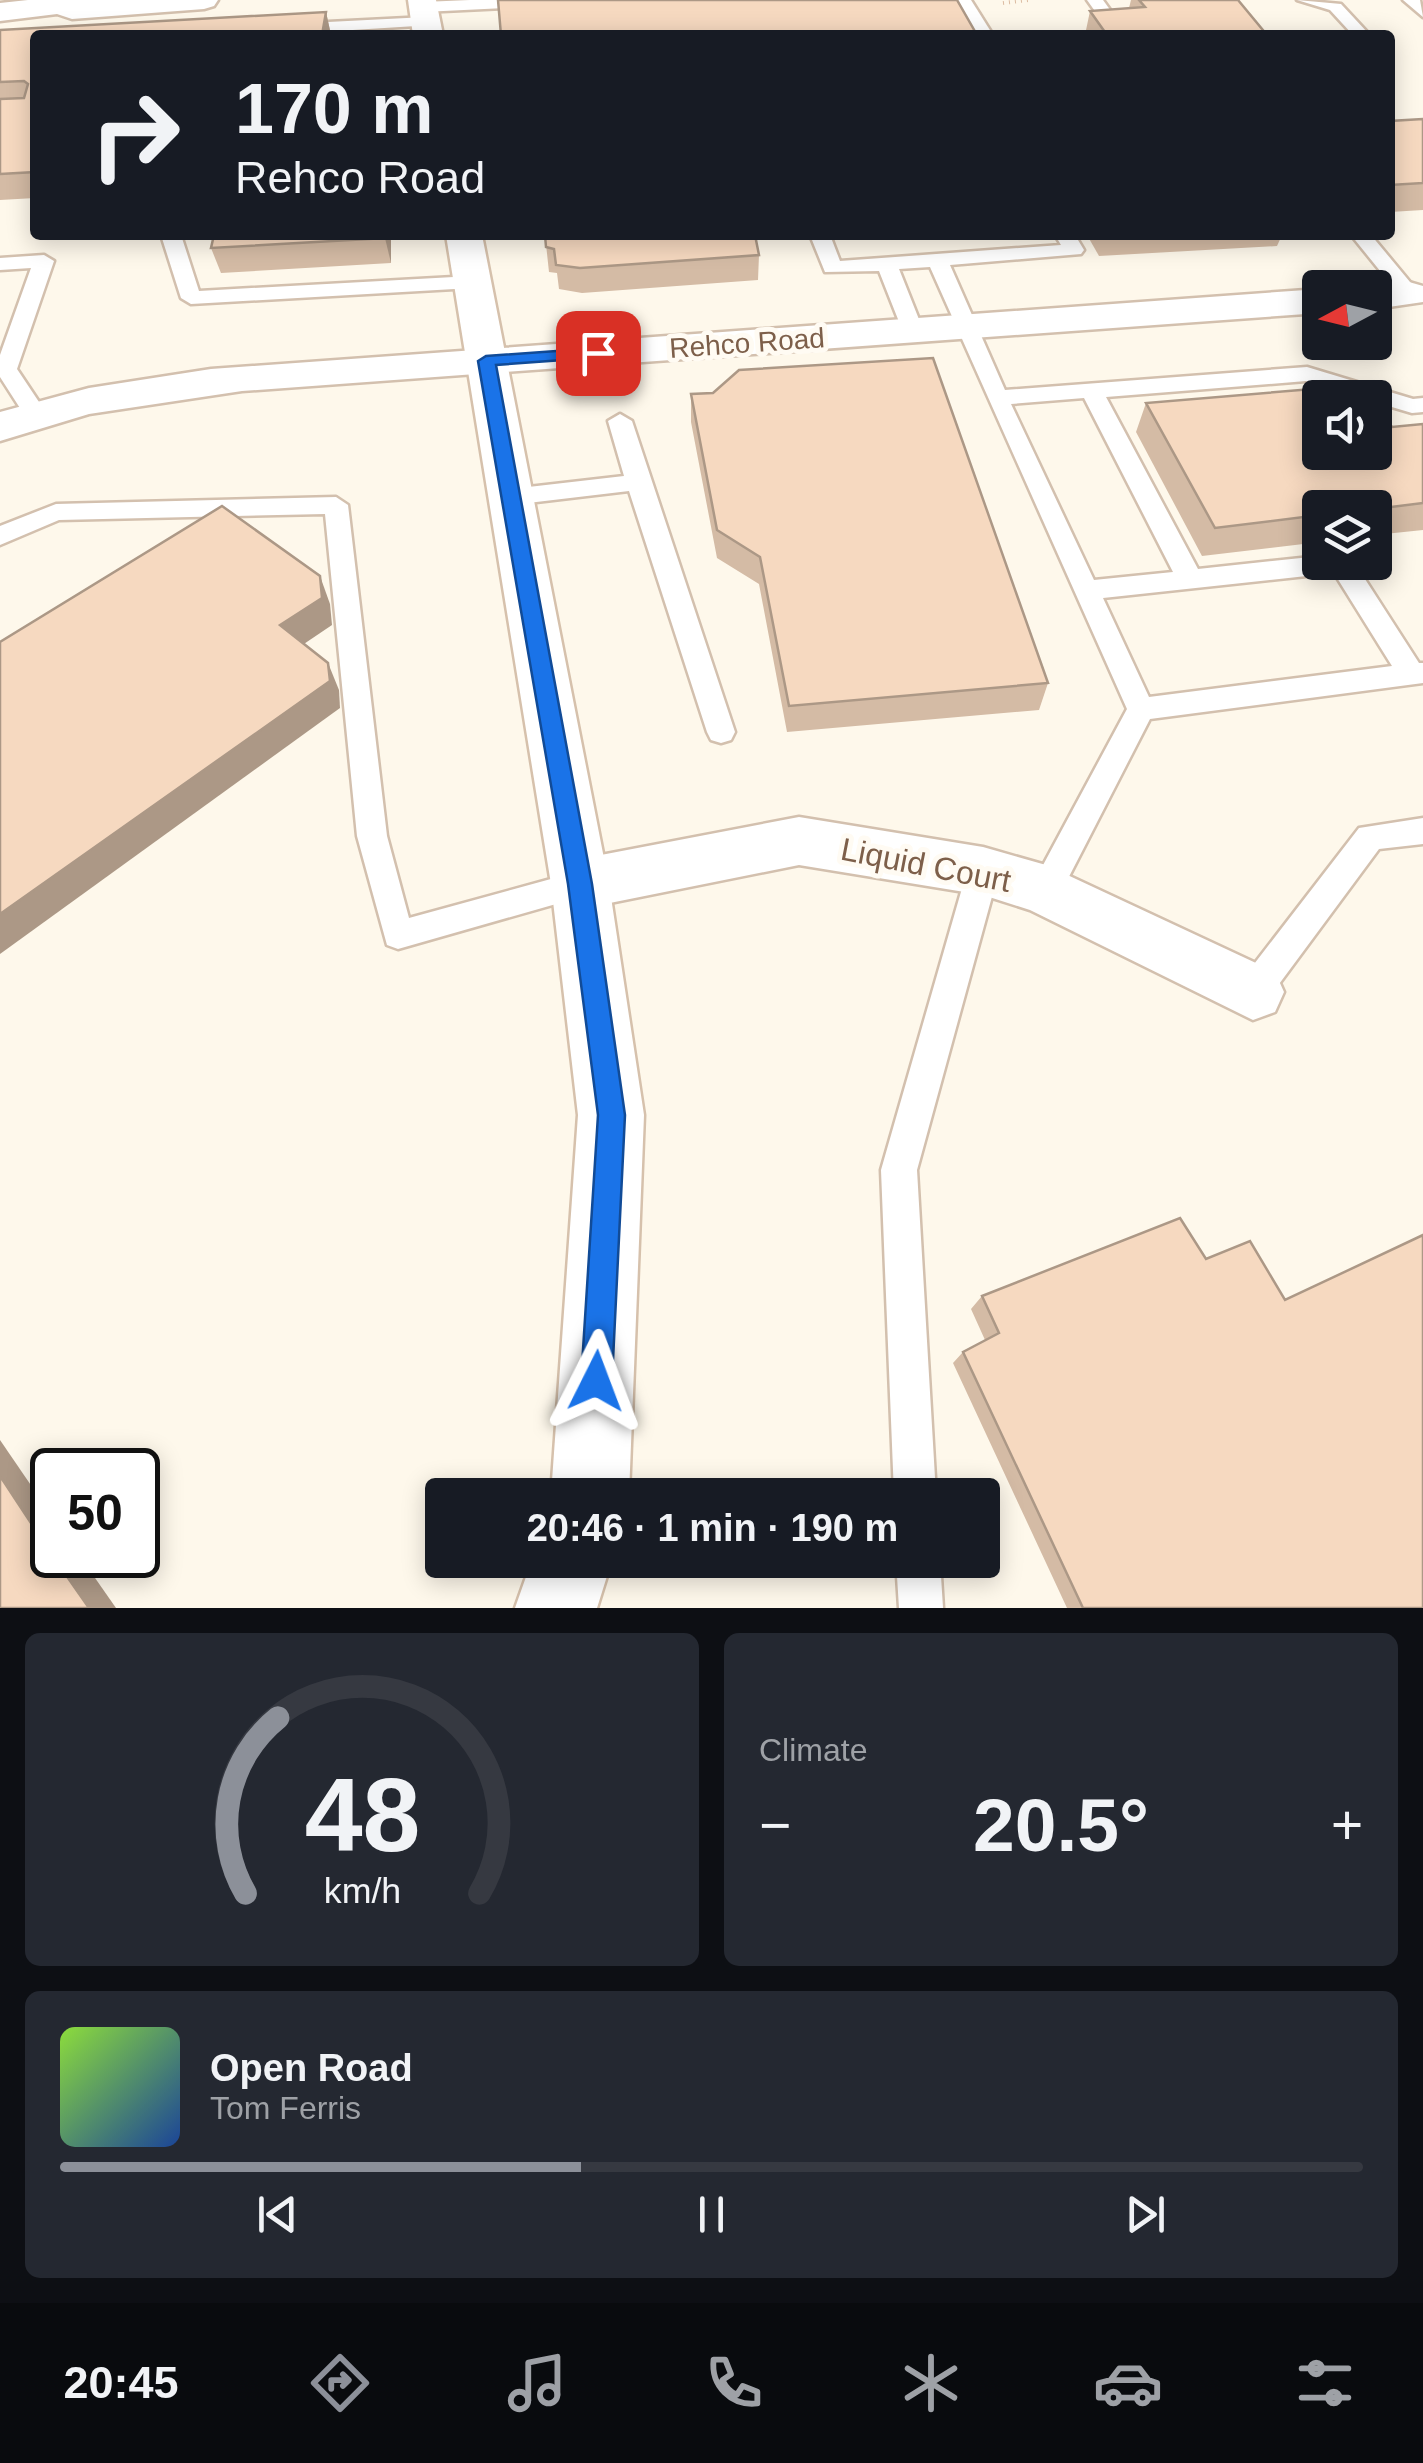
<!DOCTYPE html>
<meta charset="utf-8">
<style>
:root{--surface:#171b24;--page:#242831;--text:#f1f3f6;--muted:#9ea1a6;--line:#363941;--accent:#8c9099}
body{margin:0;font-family:Helvetica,sans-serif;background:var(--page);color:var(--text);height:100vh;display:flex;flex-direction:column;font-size:38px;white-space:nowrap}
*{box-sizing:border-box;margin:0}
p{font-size:32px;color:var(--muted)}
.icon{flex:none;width:55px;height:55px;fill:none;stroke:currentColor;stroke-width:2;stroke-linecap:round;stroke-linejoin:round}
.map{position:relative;height:1608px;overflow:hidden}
.side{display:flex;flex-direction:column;gap:25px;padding:25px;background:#0d0f14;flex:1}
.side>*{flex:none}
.guide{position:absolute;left:30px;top:30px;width:1365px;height:210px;border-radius:10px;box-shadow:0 5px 25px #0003;background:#171b24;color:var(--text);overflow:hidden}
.needle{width:65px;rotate:263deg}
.fabs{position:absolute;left:1302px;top:270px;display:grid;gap:20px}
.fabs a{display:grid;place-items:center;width:90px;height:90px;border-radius:10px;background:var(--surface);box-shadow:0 5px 25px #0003;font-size:50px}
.speed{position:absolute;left:30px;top:1448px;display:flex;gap:20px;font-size:50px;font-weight:700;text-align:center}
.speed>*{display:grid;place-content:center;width:130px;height:130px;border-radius:50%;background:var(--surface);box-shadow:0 5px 25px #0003;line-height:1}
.speed .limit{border:5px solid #111;border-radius:15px;background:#fff;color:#111}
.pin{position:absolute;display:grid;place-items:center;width:85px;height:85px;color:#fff;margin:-42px;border-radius:20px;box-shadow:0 5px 15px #0006}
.me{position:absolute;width:110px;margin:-55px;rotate:3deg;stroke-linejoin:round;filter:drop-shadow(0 0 8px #0008)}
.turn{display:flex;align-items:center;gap:35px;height:210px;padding:0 40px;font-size:45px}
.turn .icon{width:130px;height:130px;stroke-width:2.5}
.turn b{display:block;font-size:70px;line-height:85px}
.big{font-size:75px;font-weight:600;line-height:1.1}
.side .widget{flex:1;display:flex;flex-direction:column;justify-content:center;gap:15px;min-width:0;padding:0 35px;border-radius:15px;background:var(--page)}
.side .dial{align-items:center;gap:0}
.dial svg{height:260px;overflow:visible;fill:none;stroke:var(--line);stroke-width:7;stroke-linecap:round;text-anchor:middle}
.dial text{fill:var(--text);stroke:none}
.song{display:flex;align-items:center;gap:30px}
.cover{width:120px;height:120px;border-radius:15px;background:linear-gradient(135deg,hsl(90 70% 55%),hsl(220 70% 35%))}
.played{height:10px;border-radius:5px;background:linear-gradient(90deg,var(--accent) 40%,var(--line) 40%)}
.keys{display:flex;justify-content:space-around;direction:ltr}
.heat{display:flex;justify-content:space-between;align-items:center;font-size:55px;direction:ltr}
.side .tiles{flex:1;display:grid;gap:25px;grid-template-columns:1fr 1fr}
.widget:last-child{grid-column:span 2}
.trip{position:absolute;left:425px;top:1478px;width:575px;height:100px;border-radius:10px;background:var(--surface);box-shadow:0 5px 25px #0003;font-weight:600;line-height:100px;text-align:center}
.tabs{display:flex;height:160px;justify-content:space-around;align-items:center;background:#090b0e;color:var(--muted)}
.tabs .icon{width:70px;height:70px}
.tabs .active{color:var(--accent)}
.tabs b{font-size:45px;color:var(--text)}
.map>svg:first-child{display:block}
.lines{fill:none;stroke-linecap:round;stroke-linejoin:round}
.service-casing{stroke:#d3c0ae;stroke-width:5}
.minor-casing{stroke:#d3c0ae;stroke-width:5}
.secondary-casing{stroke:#d6c1ac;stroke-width:5}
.path{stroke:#dcbca2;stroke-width:4;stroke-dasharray:1 5;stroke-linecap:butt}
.service{fill:#fff;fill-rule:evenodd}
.minor{fill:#fff;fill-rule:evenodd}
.secondary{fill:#fff;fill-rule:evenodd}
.wall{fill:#d4bba5}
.shaded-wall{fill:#ac9886}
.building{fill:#f6d9c0;stroke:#ac9886;stroke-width:2.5}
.route{fill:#1a73e8;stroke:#114b97;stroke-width:2.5}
.labels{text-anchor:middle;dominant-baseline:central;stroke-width:10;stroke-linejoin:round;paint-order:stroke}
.far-street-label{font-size:28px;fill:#7d5f4a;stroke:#fffbf3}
.street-label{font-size:32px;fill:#7d5f4a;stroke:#fffbf3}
</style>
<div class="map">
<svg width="1423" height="1608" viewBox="0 0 1423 1608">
<rect width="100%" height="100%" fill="#fef8eb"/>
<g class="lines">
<defs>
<g id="service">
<polygon points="470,0 577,0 569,5 423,12 415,7 423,2"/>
<polygon points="955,0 971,0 993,35 977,35"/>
<polygon points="1087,0 1103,0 1121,25 1119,28 1107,28"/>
<polygon points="1297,0 1341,4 1368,33 1353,35 1330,10"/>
<polygon points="1403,0 1420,0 1423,17"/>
<polygon points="426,17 432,19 432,25 289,34 281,29 289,24"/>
<polygon points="161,235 181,235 199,291 472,276 482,282 472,288 191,304 181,298"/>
<path d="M810,235H830L840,261L1061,245L1055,235H1075L1084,250L1081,254L950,265L1005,390L1307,367L1413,399L1423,398V412L1412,413L1375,402V398H1360L1306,381L1106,397L1198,569L1320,556V562H1354L1419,663H1423V683L1150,719L1057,900L1046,904L1035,900L1030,890L1035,880L1127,709L930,267L899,269L924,332L913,338L905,337L879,271L825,272ZM1084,398L1173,572L1094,580L1011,404ZM1334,573L1392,666L1149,697L1103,598Z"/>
<polygon points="1351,235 1371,235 1415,288 1423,288 1423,300 1402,298"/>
<polygon points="44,255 54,261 17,369 47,414 35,421 27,419 0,377 0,355 31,268 0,270 0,258"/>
<polygon points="620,414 632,421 735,732 731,740 721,743 711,740 707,732 629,491 511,505 499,497 511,489 624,476 608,421"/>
<polygon points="336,497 348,505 387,836 409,918 580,871 591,874 596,884 591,894 398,949 387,945 357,836 325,514 59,520 0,545 0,526 56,504"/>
<polygon points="1423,818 1423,844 1379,849 1265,1003 1253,1007 1241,1003 1236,992 1241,981 1359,828"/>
<polygon points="983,858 994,862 999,871 917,1170 936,1495 894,1495 881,1170 967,871 972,862"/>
<polygon points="896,1560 940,1560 943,1608 899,1608"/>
</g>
<g id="minor">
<polygon points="28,0 218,0 214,6 204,9 72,19 57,14 0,21 0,3"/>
<polygon points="1409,282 1423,286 1423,302 1375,309 1375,288 1367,288"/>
<polygon points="1320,289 1320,313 242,391 89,414 0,441 0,412 89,388 211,369"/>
<polygon points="799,817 983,847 1046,865 1275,972 1284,992 1275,1012 1253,1020 1030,910 983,895 799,865 580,909 560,901 551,884 560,867 580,859"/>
</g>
<g id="secondary">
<polygon points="408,0 436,0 443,35 413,35"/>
<polygon points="446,235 482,235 609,884 644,1115 629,1495 551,1495 578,1115 551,884"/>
<polygon points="532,1560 612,1560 597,1608 515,1608"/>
</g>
</defs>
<use href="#service" class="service-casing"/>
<use href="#minor" class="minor-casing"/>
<use href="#secondary" class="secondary-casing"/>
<polyline class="path" points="1003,3 1028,0"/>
<use href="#service" class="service"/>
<use href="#minor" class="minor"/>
<use href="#secondary" class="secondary"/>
</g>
<g class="wall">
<polygon points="1131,0 1238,0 1267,35 1085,35 1090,11 1129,8"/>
<polygon points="326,12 331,35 35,35 35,198 0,200 0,30"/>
<polygon points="1423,119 1423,210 1390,212 1390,121"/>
<polygon points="391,235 391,263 221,273 211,248"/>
<polygon points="545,235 759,255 758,280 582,293 559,289 557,273 549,272"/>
<polygon points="1087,235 1282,235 1277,246 1099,256"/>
<polygon points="691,394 1048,683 1039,710 787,732 759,584 717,558 691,422"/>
<polygon points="1146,403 1392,427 1423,424 1423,530 1375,535 1375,508 1320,508 1320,542 1202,556 1136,432"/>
<polygon points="982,1296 1423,1608 1067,1608 953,1363 963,1352 985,1340 971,1309"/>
</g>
<g class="shaded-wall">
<polygon points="326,12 331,35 322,35"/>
<polygon points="385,235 391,235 391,263 385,238"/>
<polygon points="320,576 330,604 332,625 292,652 280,625"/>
<polygon points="328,663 339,690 340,708 0,954 0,914"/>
<polygon points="0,1440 52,1516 52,1554 0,1476"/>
<polygon points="53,1555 79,1555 116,1608 89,1608"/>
</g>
<g class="building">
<polygon points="498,0 957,0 977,35 501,35"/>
<polygon points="1139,0 1238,0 1267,35 1107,35 1090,11 1145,7"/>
<polygon points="326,12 322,35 35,35 35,172 0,174 0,99 24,98 28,84 24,81 0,82 0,30"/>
<polygon points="1423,119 1423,183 1390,185 1390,121"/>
<polygon points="214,235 385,235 385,238 211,248"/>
<polygon points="545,235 755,235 759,255 580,268 556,265 554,249 546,247"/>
<polygon points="933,358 1048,683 789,706 760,557 717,530 691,394 713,393 739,370"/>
<polygon points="1361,385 1371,398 1320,398 1320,452 1375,452 1375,404 1392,427 1423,424 1423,503 1375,509 1375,508 1320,508 1320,515 1215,528 1146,403"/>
<polygon points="222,506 320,576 322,598 280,625 328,663 330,681 0,914 0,642"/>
<polygon points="1180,1218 1206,1259 1250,1241 1285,1300 1423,1235 1423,1608 1083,1608 963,1352 999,1333 982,1296"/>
<polygon points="0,1476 52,1555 89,1608 0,1608"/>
</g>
<polygon class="route" points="598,348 604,349 604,357 496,365 592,884 625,1115 612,1381 607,1392 596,1396 586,1392 581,1381 598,1115 568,884 478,361 486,356"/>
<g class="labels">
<g class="far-street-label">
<text transform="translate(747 343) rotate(-4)">Rehco Road</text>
</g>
<g class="street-label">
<text transform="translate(926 865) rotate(11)">Liquid Court</text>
</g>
</g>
</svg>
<div class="fabs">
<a><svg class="needle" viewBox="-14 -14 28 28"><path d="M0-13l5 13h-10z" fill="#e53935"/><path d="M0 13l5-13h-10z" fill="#9ea1a6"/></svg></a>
<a><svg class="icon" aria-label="sound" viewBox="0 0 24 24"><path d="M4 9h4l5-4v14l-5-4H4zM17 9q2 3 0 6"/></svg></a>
<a><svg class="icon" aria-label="layers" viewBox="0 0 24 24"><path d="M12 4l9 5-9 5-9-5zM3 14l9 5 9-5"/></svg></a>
</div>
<div class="speed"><div class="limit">50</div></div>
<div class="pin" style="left:598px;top:353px;background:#d93025"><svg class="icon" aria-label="arrive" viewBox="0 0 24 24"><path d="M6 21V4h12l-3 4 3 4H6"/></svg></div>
<svg class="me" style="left:596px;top:1381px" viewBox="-20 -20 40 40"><path d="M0-17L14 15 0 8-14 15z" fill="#1a73e8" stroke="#fff" stroke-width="4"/></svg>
<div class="trip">20:46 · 1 min · 190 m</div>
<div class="guide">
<div class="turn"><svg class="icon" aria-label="right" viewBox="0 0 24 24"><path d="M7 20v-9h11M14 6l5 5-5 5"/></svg><div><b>170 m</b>Rehco Road</div></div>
</div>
</div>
<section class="side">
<div class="tiles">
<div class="widget dial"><svg viewBox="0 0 100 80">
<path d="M14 69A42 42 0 1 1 86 69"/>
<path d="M14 69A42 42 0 0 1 24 15" stroke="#8c9099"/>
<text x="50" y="56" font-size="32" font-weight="700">48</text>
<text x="50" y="72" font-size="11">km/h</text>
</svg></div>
<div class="widget"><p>Climate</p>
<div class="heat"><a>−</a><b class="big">20.5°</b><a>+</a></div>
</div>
<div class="widget">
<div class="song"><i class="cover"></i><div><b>Open Road</b><p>Tom Ferris</p></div></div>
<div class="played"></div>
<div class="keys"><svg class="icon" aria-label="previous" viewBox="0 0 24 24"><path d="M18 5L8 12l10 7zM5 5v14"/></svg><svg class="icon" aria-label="pause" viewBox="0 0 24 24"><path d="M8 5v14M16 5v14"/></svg><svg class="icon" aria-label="next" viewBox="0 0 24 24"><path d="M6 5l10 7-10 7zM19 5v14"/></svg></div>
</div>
</div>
</section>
<nav class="tabs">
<b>20:45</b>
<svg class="icon active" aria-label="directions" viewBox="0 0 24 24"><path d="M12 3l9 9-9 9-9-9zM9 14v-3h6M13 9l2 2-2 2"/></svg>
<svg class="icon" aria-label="music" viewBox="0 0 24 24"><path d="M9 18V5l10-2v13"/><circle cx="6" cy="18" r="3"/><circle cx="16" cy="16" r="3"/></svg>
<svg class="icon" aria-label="phone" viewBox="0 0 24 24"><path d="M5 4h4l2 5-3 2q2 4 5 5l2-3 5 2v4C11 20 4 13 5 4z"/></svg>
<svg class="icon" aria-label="climate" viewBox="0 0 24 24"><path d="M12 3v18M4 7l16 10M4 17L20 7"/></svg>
<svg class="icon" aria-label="car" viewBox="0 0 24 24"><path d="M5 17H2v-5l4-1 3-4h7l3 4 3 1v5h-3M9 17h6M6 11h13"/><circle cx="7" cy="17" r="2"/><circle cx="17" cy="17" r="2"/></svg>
<svg class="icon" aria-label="filters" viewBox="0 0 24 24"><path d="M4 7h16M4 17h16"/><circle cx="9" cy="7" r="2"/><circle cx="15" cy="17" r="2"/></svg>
</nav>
